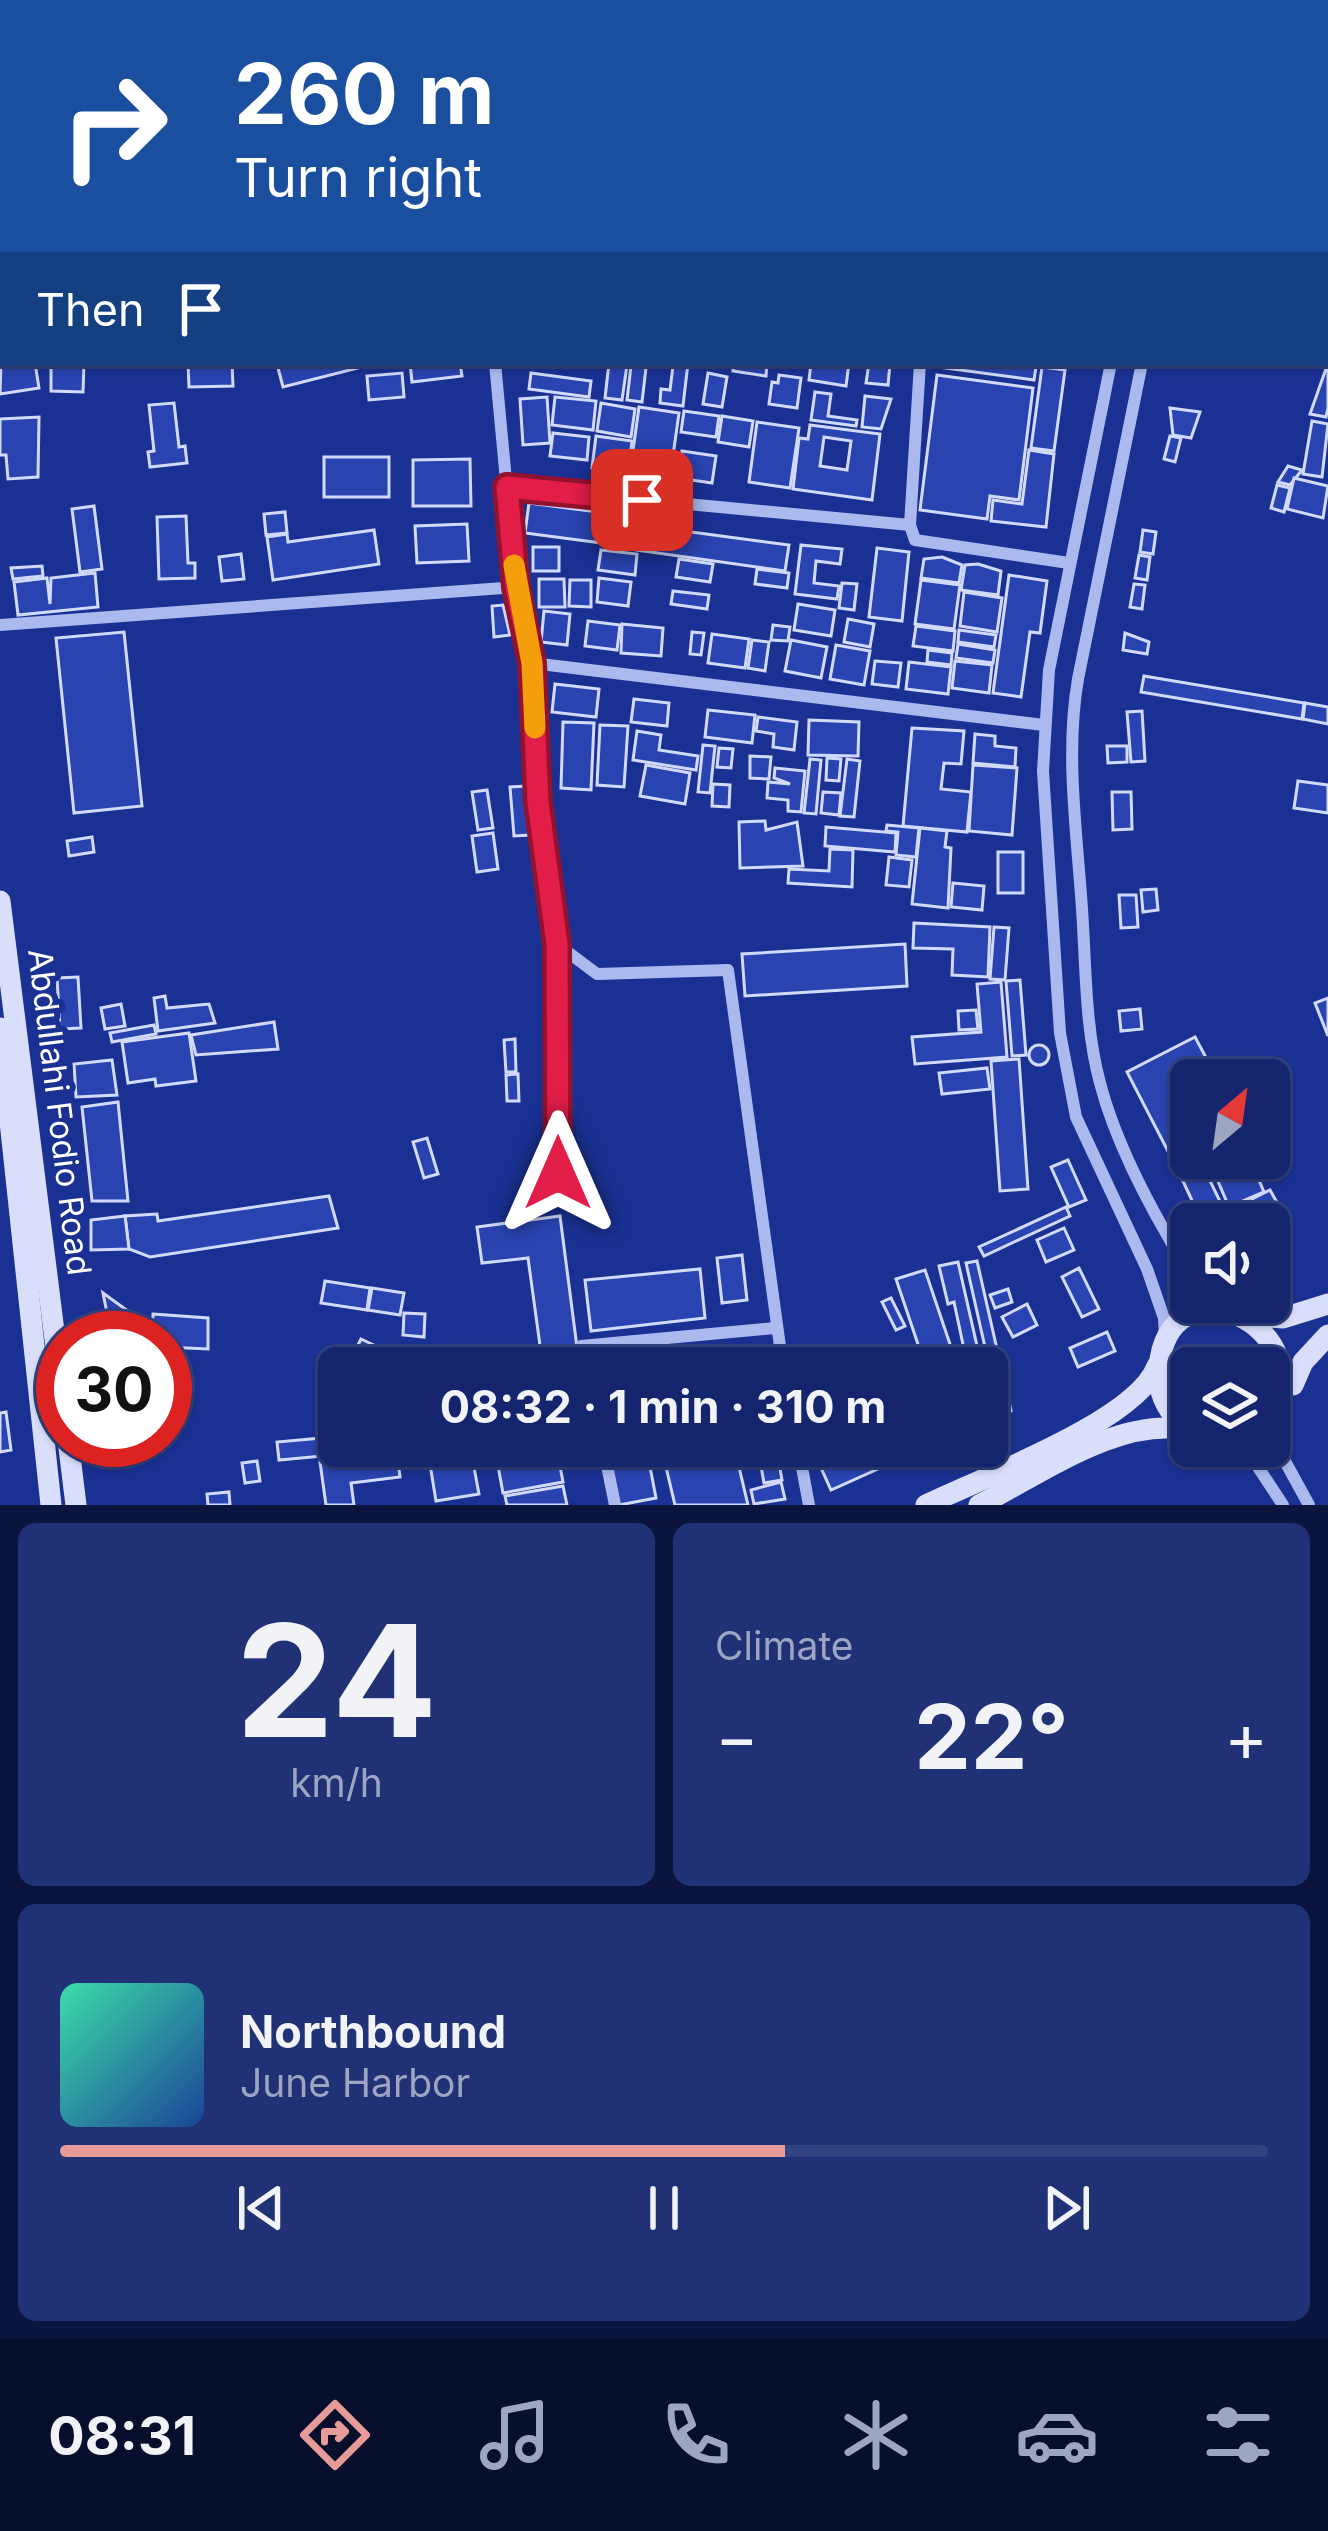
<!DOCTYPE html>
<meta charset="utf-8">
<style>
:root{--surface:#14256e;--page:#213176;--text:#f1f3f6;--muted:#9da5c2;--line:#334281;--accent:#e69b98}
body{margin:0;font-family:Inter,sans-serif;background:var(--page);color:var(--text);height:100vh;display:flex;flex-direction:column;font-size:45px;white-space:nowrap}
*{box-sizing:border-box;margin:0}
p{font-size:39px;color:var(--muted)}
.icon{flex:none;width:66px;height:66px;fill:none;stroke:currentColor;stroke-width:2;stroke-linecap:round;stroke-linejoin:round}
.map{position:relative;height:1505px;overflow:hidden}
.side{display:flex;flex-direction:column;gap:18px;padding:18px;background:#0b143c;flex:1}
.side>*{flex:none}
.guide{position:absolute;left:0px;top:0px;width:1329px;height:366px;box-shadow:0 3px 9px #0004,0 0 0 3px var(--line);background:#1a4fa0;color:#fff;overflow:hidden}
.needle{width:78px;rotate:29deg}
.controls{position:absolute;left:1170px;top:1059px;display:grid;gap:24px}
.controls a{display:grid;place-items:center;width:120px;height:120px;border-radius:18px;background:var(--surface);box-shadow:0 3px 9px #0004,0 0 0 3px var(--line);font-size:60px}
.speed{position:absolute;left:36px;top:1311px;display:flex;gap:24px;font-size:60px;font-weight:700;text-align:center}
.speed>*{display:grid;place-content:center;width:156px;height:156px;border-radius:50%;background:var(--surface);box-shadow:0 3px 9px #0004,0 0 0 3px var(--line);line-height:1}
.speed .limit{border:18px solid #d22;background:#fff;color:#111}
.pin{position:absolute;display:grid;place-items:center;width:102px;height:102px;color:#fff;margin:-51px;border-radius:24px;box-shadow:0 6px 18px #0006}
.me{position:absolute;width:132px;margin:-66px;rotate:0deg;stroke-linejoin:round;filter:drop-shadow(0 0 9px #0008)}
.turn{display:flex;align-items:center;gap:42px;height:252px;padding:0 36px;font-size:54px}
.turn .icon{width:156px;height:156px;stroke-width:2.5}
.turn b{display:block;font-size:84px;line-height:102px}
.then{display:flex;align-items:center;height:114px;padding:0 36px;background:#0003;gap:24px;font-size:45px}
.big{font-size:90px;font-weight:700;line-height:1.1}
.side .card{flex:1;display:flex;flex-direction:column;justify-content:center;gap:18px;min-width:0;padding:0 42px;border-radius:18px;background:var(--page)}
.side .dial{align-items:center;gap:0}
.dial b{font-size:156px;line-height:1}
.song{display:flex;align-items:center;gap:36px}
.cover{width:144px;height:144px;border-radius:18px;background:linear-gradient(135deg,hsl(160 70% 55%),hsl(220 70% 35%))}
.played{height:12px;border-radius:6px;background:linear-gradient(90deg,var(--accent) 60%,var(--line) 60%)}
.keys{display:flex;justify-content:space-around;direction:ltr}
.heat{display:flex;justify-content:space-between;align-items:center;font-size:66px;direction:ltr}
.side .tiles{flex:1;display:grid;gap:18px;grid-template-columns:1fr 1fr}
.card:last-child{grid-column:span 2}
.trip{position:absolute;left:318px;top:1347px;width:690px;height:120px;border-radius:18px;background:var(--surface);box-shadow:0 3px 9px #0004,0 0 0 3px var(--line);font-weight:700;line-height:120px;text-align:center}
.dock{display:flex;height:192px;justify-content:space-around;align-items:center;background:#080f2c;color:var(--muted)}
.dock .icon{width:84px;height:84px}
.dock .current{color:var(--accent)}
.dock b{font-size:54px;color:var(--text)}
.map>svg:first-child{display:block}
.building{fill:#2944b1;stroke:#d2dafb;stroke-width:3;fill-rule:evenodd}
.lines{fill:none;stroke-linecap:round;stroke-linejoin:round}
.street{stroke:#abb9ef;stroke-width:12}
.secondary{stroke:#d9dffb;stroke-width:21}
.route-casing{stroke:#92132f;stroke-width:30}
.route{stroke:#e11d48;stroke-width:21}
.slow{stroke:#f59e0b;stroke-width:21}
.labels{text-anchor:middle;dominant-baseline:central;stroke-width:12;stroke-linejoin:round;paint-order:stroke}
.street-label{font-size:33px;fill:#fff;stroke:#1a3193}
</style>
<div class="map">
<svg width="1328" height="1505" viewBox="0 0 1328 1505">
<rect width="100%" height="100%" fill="#1a3193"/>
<g class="building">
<polygon points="3,301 3,363 35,363 39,388 0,394"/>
<polygon points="51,363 84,363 83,392 51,391"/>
<polygon points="188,363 232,363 233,386 189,387"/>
<polygon points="299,363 356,363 358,368 283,387 278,368"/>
<polygon points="410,363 460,363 462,376 412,382"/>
<polygon points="609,363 627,365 622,400 605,398"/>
<polygon points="649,363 688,363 683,406 660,403 661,389 670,390 673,366"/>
<polygon points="734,363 767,363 766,376 733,371"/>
<polygon points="811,363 849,363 846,386 809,380"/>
<polygon points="869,363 890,364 888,385 866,383"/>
<polygon points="939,363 1005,363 1036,367 1034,380 938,367"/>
<polygon points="1328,363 1328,408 1326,417 1310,414"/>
<polygon points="631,366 646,368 642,402 627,400"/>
<polygon points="1042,367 1065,370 1054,451 1031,448"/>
<polygon points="402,373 404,397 369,400 367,376"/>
<polygon points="531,373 591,381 589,397 529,389"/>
<polygon points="708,373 727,377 722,407 703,404"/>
<polygon points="779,375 801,378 797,408 769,404 772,382 778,383"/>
<polygon points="937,375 1033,388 1019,500 990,496 987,519 920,510"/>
<polygon points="815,392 831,394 828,416 857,420 856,426 811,420"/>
<polygon points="865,396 891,399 881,429 862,427"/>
<polygon points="547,397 550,443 523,445 520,399"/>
<polygon points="555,397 596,401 593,430 552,425"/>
<polygon points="174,403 179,447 185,446 187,463 150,467 148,452 154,451 149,405"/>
<polygon points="601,403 635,409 631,437 597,431"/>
<polygon points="639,407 679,413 670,477 630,472"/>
<polygon points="1170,408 1200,412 1191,438 1173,435"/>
<polygon points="684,411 719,416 716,437 681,432"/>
<polygon points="722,416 753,421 749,447 718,442"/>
<polygon points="39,417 38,477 8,479 6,455 0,455 0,419"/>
<polygon points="1312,421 1328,424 1322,477 1303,474"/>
<polygon points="757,422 799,428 790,488 749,482"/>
<path d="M810,425L880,434L872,500L793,489L799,438L808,439ZM824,437L851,441L847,470L820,466Z"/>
<polygon points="553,433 589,437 587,460 550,456"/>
<polygon points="596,436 632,441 628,473 592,468"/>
<polygon points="1170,436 1181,438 1175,462 1164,459"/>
<polygon points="1029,450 1054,454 1046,527 991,521 993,500 1022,504"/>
<polygon points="682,451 716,456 712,483 678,478"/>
<rect x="324" y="457" width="65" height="40"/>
<polygon points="470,459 471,506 413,506 413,460"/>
<polygon points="1288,466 1302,470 1290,485 1278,482"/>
<polygon points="1294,478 1328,486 1323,518 1287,509"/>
<polygon points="1277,485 1290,488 1284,512 1271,508"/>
<polygon points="529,503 636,517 632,547 525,533"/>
<polygon points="94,506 102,569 80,572 72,509"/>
<polygon points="285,512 287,533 266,535 264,514"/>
<polygon points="186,516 188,563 195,563 195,578 159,579 157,517"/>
<polygon points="467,524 469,561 417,563 415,526"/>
<polygon points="639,525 789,545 785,571 636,550"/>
<polygon points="374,530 379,564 273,580 267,537 287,534 288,542"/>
<polygon points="1143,530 1156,532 1153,554 1140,552"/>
<polygon points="801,545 842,549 840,564 816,561 814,583 839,586 837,599 795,594"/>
<rect x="533" y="547" width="26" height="24"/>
<polygon points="877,548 909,552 902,621 869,617"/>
<polygon points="601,550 637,554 635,575 598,570"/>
<polygon points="241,554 244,579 222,581 219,557"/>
<polygon points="1139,555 1150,557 1147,580 1135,578"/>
<polygon points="942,557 962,565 959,583 921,578 924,559"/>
<polygon points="679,559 713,564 710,582 676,577"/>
<polygon points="978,564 1001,571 998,595 961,590 965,565"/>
<polygon points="42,566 43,576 13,579 11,568"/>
<polygon points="757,569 789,573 787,588 755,584"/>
<polygon points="95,573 98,607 18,615 14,582 47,578 50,604 51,578"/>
<polygon points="1009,575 1047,581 1040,633 1030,632 1021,697 993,693"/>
<polygon points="599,578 631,582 628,606 597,602"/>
<polygon points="539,579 564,579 565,607 539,607"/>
<polygon points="570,580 591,580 591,607 569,606"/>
<polygon points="921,580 960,585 954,629 915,624"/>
<polygon points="842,583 857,584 854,610 839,608"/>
<polygon points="1134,584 1145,585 1142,609 1130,607"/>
<polygon points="673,591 709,595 707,609 671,604"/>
<polygon points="964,592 1002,598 997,632 960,626"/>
<polygon points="798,604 835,610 831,636 794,630"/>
<polygon points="503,605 510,635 494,637 492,606"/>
<polygon points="544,611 570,614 567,645 541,642"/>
<polygon points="848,619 874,624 870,647 844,642"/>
<polygon points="588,621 620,625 617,650 585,646"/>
<polygon points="622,624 663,628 661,656 621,653"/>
<polygon points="773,625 790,627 788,641 771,640"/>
<polygon points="916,626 955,631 953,651 913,646"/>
<polygon points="959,630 996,635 994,647 958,642"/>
<polygon points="124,632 142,806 74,813 56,638"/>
<polygon points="692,632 704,633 701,655 690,654"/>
<polygon points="1125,633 1149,642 1147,654 1123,650"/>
<polygon points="712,634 749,639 745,668 708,663"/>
<polygon points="752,640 769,642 765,671 748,668"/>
<polygon points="791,640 827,647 821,678 785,671"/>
<polygon points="958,644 995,650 993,663 956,658"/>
<polygon points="836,645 870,651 864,685 830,679"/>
<polygon points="928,650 952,653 951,665 927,662"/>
<polygon points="875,661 901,663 898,687 872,684"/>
<polygon points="955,661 992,665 989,693 952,688"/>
<polygon points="909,662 951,667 948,694 906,689"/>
<polygon points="1144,676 1304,703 1302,719 1141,692"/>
<polygon points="555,684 599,689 596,717 552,712"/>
<polygon points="634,699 669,703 667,726 631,722"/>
<polygon points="1305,703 1328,707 1328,724 1303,719"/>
<polygon points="708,710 755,715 752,743 705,737"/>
<polygon points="1142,711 1145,761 1131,762 1127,712"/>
<polygon points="758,717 797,722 794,750 773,747 774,734 756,731"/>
<polygon points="809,720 859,722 858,756 808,755"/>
<polygon points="563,722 594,723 591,790 561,788"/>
<polygon points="600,725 628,726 624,787 597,785"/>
<polygon points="912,728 964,731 961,764 944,763 941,789 971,792 967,832 903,826"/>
<polygon points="637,731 661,735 659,750 698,756 696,770 633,760"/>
<polygon points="975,734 995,736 995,746 1016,748 1015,767 973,763"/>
<polygon points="703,745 715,746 710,793 698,792"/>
<polygon points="1107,746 1127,746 1127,762 1108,763"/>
<polygon points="719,748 733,749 731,768 717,767"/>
<polygon points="750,756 771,757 769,779 750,778"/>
<polygon points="827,758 841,759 839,781 826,780"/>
<polygon points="810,759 821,760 816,814 804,813"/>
<polygon points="847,759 860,761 854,817 840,816"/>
<polygon points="646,765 690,773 685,804 640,796"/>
<polygon points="973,765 1017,768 1012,835 969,831"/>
<polygon points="775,768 805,771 801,812 788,811 788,800 767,798 768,782 790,784 774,778"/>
<polygon points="1298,781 1328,785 1328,813 1294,808"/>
<polygon points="713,784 730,785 729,807 712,806"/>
<polygon points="526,786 530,835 514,836 510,787"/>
<polygon points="487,790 493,828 478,830 472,792"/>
<polygon points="823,792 841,793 839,815 821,813"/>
<polygon points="1112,792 1131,792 1132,829 1113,830"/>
<polygon points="765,821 766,830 797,822 803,866 740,868 739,822"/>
<polygon points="887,825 919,828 916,857 896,855 898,832 886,831"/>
<polygon points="826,827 896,833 895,852 825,846"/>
<polygon points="920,828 947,831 945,847 951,848 948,908 912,904"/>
<polygon points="493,833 498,869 477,872 472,836"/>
<polygon points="92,837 94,852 69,856 67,841"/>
<polygon points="830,849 853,850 852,887 788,883 789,869 829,871"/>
<rect x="998" y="852" width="25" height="41"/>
<polygon points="889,857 912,860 909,887 886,885"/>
<polygon points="953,883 984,886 982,910 951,907"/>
<polygon points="1156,889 1158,910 1143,912 1141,890"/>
<polygon points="1119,895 1136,895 1138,927 1121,928"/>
<polygon points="914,923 990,927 988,977 952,975 953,949 913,948"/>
<polygon points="994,927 1009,928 1005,980 990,979"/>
<polygon points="905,944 907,986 745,996 742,954"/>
<polygon points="78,977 81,1028 60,1029 57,978"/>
<polygon points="1020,980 1026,1055 1012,1056 1006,981"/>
<polygon points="1001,982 1007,1057 915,1064 912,1037 981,1032 977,984"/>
<polygon points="165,996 167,1008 209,1004 215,1023 158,1031 154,998"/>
<polygon points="1328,998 1328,1036 1315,1003"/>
<polygon points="121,1004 125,1026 105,1029 101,1008"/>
<polygon points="1140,1009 1142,1029 1121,1031 1119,1011"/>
<polygon points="976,1010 978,1029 959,1030 958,1011"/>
<polygon points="274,1022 278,1049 196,1055 191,1035"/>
<polygon points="154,1025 156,1034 112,1042 110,1033"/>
<polygon points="189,1033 196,1081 156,1086 155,1079 128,1083 122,1042"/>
<polygon points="1195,1037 1218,1080 1191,1080 1191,1147 1171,1157 1127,1072"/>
<polygon points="515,1039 516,1072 506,1072 504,1040"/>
<circle cx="1039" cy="1055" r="10"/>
<polygon points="1019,1059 1028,1189 1000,1191 991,1061"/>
<polygon points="112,1060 117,1095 76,1097 74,1064"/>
<polygon points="987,1068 990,1089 942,1094 939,1073"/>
<polygon points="518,1074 519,1101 507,1101 506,1075"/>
<polygon points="118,1102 128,1201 92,1201 82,1107"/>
<polygon points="427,1138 438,1174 424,1178 413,1142"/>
<polygon points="1191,1154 1199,1158 1231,1224 1203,1224 1174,1162"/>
<polygon points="1068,1160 1086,1200 1069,1207 1051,1167"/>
<polygon points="1252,1164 1264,1192 1229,1207 1217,1179"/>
<polygon points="1270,1190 1279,1206 1260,1215 1252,1199"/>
<polygon points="329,1196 338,1228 150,1257 129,1249 125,1216 157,1214 158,1221"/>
<polygon points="1066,1207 1070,1216 984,1256 979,1247"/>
<polygon points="125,1216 129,1249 91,1250 91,1220"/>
<polygon points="560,1216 578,1355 542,1360 528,1258 482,1263 477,1227"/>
<polygon points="1064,1228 1074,1250 1046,1262 1037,1240"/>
<polygon points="742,1255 747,1300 722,1303 717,1258"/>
<polygon points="977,1261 1011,1411 987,1417 987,1379 992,1378 966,1263"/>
<polygon points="958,1262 982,1368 968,1368 954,1302 948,1304 939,1266"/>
<polygon points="1079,1268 1099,1309 1082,1317 1062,1277"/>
<polygon points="700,1269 705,1318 591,1331 585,1280"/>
<polygon points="925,1270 958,1368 926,1368 896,1279"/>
<polygon points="325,1281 370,1288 367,1310 321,1303"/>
<polygon points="372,1288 404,1293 400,1315 368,1310"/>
<polygon points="1008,1289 1012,1302 995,1308 990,1295"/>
<polygon points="103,1293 146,1324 109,1323"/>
<polygon points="891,1298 905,1326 896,1330 882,1302"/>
<polygon points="1027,1304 1037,1325 1013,1337 1002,1317"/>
<polygon points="404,1313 425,1314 424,1337 403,1335"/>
<polygon points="153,1314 208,1318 208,1349 165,1347 165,1338 152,1338"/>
<polygon points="106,1326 136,1328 138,1338 109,1338"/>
<polygon points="1107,1332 1115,1351 1078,1367 1070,1348"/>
<polygon points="361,1339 412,1363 410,1368 349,1363"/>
<polygon points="6,1412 11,1450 0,1452 0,1413"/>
<polygon points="322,1438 323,1456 279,1460 277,1442"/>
<polygon points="114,1440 159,1440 160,1448 116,1454"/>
<polygon points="470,1446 479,1494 436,1501 428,1452"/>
<polygon points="607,1446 646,1446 656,1498 619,1505"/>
<polygon points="661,1446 734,1446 748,1505 675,1505"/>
<polygon points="776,1446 782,1480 764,1483 758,1449"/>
<polygon points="846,1446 870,1446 880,1468 831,1490 817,1459"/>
<polygon points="876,1446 926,1446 927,1450 884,1467"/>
<polygon points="397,1452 400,1477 351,1483 354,1505 326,1505 320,1462"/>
<polygon points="558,1456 563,1482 503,1493 498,1466"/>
<polygon points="257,1461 260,1481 245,1483 242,1463"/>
<polygon points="781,1482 785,1499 754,1504 751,1490"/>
<polygon points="563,1486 567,1505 507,1505 505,1496"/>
<polygon points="229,1492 230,1505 208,1505 207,1494"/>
</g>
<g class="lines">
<g class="street">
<polyline points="463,0 463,3"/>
<polyline points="943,0 959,3"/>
<polyline points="1084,0 1099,3"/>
<polyline points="1326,48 1328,48"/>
<polyline points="1326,74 1328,75"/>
<polyline points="495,363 516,587 532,663 538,802 557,944 597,974 728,970 783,1368"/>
<polyline points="920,363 910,525 915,540 1069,563"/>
<polyline points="1111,363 1049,670 1043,771 1060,1033 1076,1117 1147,1269 1164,1318 1165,1337"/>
<path d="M1142,363L1078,679C1065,754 1077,833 1082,909C1086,967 1085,1028 1100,1083C1117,1148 1156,1219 1191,1275"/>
<polyline points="507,487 910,525"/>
<polyline points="0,625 516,587"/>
<polyline points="532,663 1044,725"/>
<polyline points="557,944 558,1173"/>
<polyline points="586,1368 581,1346 775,1328"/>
<polyline points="1280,1416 1281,1454 1309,1505"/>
<polyline points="603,1446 615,1505"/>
<polyline points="798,1446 809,1505"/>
<polyline points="1227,1446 1254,1461 1283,1505"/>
</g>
<g class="secondary">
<polyline points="0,901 63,1403"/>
<polyline points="0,1028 51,1505"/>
<polyline points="1259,1316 1283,1318 1328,1304"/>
<polyline points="1293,1385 1303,1362 1328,1335"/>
<path d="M1191,1432C1170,1416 1157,1396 1159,1369C1166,1256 1328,1322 1269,1425"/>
<polyline points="68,1440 76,1505"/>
<path d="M926,1505C981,1478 1137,1421 1157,1366"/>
<path d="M979,1505C1040,1475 1118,1416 1188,1430"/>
</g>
</g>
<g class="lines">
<defs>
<polyline id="route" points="558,1173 557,944 538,802 532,663 516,587 507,487 642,500"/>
</defs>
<use href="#route" class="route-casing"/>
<use href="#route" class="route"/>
<polyline class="slow" points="514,565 532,663 535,728"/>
</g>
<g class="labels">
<g class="street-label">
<text transform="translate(60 1112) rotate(83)">Abdullahi Fodio Road</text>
</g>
</g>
</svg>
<div class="controls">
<a><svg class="needle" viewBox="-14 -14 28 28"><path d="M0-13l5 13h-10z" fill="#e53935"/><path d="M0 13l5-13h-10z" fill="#9da5c2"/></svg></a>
<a><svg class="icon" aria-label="sound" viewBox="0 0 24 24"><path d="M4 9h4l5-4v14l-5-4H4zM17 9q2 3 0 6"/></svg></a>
<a><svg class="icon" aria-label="layers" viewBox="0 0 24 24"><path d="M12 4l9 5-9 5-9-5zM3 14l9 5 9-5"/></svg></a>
</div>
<div class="speed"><div class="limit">30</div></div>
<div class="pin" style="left:642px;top:500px;background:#d93025"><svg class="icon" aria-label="arrive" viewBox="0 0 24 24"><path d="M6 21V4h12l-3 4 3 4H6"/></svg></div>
<svg class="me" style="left:558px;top:1173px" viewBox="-20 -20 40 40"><path d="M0-17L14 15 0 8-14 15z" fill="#e11d48" stroke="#fff" stroke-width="4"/></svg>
<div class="trip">08:32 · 1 min · 310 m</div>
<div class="guide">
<div class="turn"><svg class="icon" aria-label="right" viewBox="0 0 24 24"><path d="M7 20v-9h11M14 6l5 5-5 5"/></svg><div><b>260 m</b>Turn right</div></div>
<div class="then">Then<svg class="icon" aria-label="arrive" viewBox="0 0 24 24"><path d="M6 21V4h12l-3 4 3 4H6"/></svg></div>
</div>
</div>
<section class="side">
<div class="tiles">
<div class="card dial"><b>24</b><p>km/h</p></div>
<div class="card"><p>Climate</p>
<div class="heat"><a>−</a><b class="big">22°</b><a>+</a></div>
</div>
<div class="card">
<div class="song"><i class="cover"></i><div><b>Northbound</b><p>June Harbor</p></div></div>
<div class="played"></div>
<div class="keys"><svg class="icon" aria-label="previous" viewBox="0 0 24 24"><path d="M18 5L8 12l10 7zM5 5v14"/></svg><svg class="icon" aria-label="pause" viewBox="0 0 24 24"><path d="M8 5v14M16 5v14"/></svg><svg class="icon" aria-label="next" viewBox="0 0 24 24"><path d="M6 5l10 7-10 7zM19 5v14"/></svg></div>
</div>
</div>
</section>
<nav class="dock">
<b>08:31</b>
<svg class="icon current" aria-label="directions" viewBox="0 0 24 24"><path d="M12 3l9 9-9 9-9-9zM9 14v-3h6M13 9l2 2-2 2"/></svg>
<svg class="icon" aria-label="music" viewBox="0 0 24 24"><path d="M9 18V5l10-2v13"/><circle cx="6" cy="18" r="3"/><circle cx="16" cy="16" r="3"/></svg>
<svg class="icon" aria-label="phone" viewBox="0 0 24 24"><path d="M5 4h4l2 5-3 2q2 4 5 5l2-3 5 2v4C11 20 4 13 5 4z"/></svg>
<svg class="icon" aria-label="climate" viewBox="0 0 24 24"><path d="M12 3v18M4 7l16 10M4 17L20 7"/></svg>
<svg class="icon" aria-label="car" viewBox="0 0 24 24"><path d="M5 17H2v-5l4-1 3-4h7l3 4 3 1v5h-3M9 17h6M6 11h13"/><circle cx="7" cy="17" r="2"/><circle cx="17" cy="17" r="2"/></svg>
<svg class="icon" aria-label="filters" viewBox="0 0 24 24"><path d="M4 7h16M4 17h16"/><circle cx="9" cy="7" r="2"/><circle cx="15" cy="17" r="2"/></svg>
</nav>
